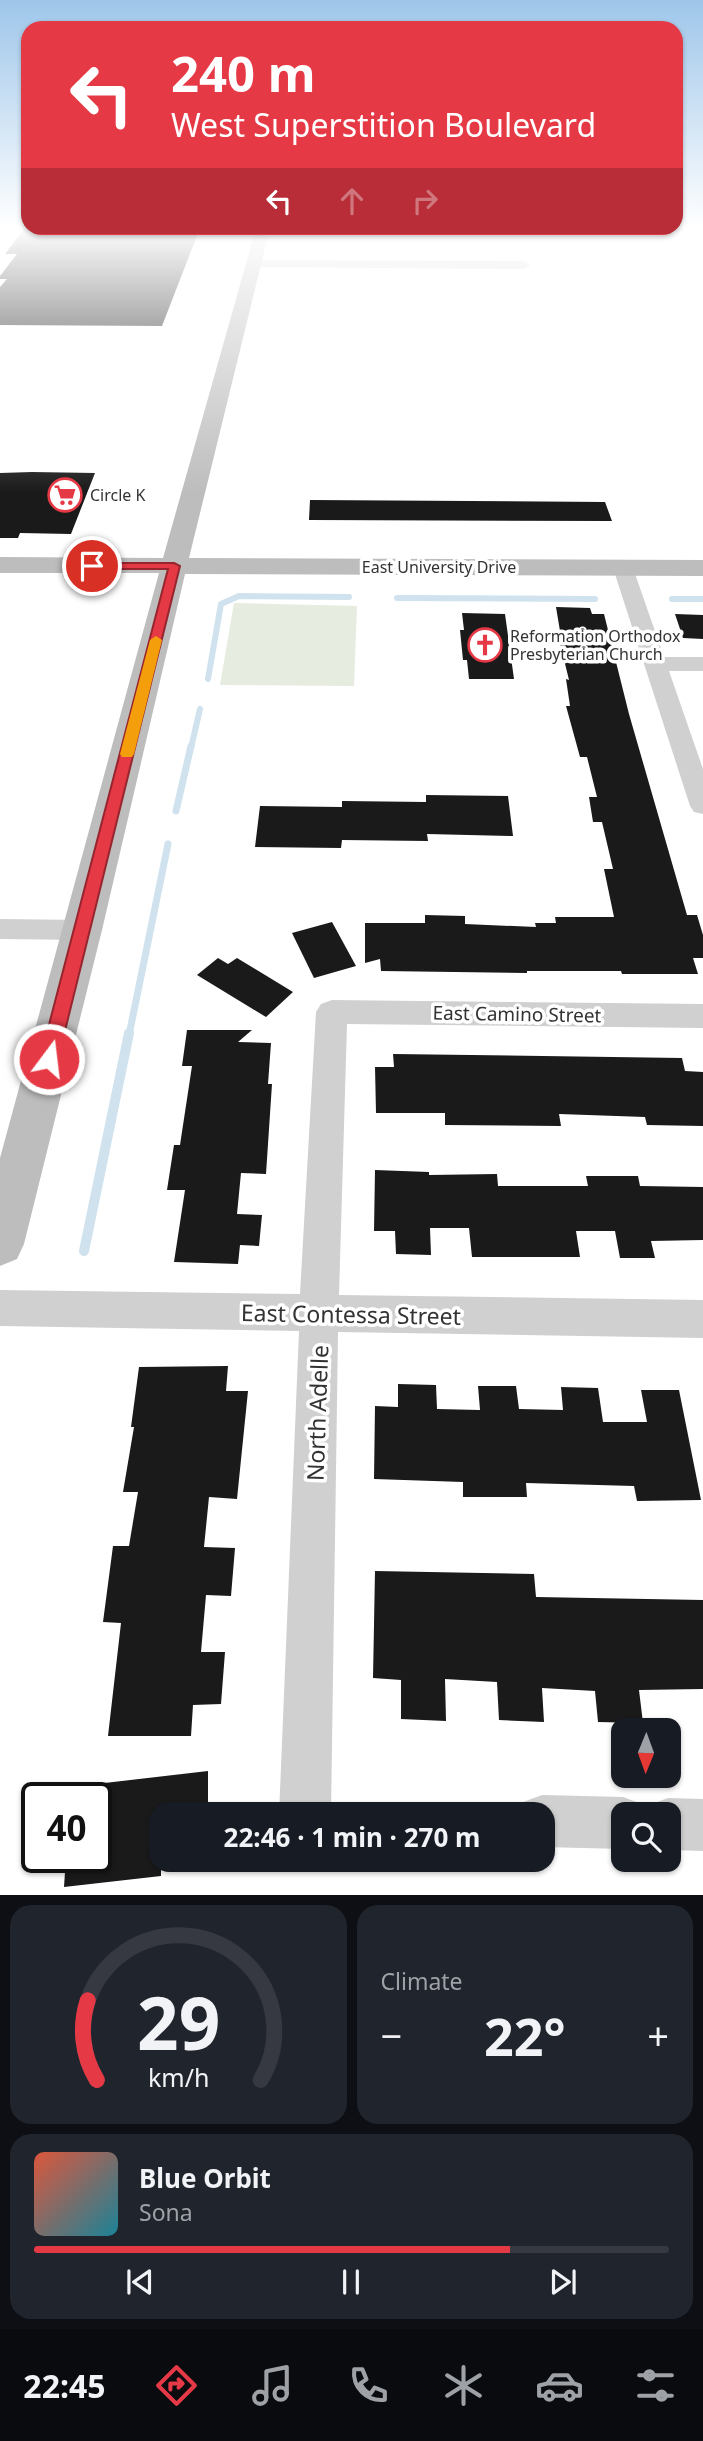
<!DOCTYPE html>
<meta charset="utf-8">
<style>
:root{--surface:#171b24;--page:#20242c;--text:#f1f3f6;--muted:#9ea1a6;--line:#363941;--accent:#e63946}
body{margin:0;font-family:"Noto Sans",sans-serif;background:var(--page);color:var(--text);height:100vh;display:flex;flex-direction:column;font-size:26px;white-space:nowrap}
*{box-sizing:border-box;margin:0}
p{font-size:23px;color:var(--muted)}
.icon{flex:none;width:38px;height:38px;fill:none;stroke:currentColor;stroke-width:2;stroke-linecap:round;stroke-linejoin:round}
.map{position:relative;height:1895px;overflow:hidden}
.panel{display:flex;flex-direction:column;gap:10px;padding:10px;background:#0d0f14;flex:1}
.panel>*{flex:none}
.hud{position:absolute;left:21px;top:21px;width:662px;height:214px;border-radius:21px;box-shadow:0 2px 5px #0004;background:#e63946;color:#fff;overflow:hidden}
.needle{width:46px;rotate:181deg}
.tools{position:absolute;left:611px;top:1718px;display:grid;gap:14px}
.tools a{display:grid;place-items:center;width:70px;height:70px;border-radius:14px;background:var(--surface);box-shadow:0 2px 5px #0004;font-size:35px}
.speed{position:absolute;left:21px;top:1782px;display:flex;gap:14px;font-size:35px;font-weight:700;text-align:center}
.speed>*{display:grid;place-content:center;width:91px;height:91px;border-radius:50%;background:var(--surface);box-shadow:0 2px 5px #0004;line-height:1}
.speed .limit{border:4px solid #111;border-radius:10px;background:#fff;color:#111}
.pin{position:absolute;display:grid;place-items:center;width:60px;height:60px;color:#fff;margin:-30px;border:4px solid #fff;border-radius:50%;box-shadow:0 2px 7px #0007}
.me{position:absolute;width:77px;margin:-38px;rotate:15deg;stroke-linejoin:round;filter:drop-shadow(0 0 5px #0008)}
.turn{display:flex;align-items:center;gap:24px;height:147px;padding:0 35px;font-size:32px}
.turn .icon{width:91px;height:91px;stroke-width:2.5}
.turn b{display:block;font-size:49px;line-height:60px}
.lanes{display:flex;align-items:center;height:66px;padding:0 35px;background:#0003;justify-content:center;gap:35px;direction:ltr}
.lanes .off{opacity:.35}
.big{font-size:52px;font-weight:700;line-height:1.1}
.panel .widget{flex:1;display:flex;flex-direction:column;justify-content:center;gap:10px;min-width:0;padding:0 24px;border-radius:21px;background:var(--page)}
.panel .dial{align-items:center;gap:0}
.dial svg{height:182px;overflow:visible;fill:none;stroke:var(--line);stroke-width:7;stroke-linecap:round;text-anchor:middle}
.dial text{fill:var(--text);stroke:none}
.song{display:flex;align-items:center;gap:21px}
.cover{width:84px;height:84px;border-radius:10px;background:linear-gradient(135deg,hsl(10 70% 55%),hsl(190 70% 35%))}
.played{height:7px;border-radius:4px;background:linear-gradient(90deg,var(--accent) 75%,var(--line) 75%)}
.keys{display:flex;justify-content:space-around;direction:ltr}
.heat{display:flex;justify-content:space-between;align-items:center;font-size:38px;direction:ltr}
.panel .tiles{flex:1;display:grid;gap:10px;grid-template-columns:1fr 1fr}
.widget:last-child{grid-column:span 2}
.trip{position:absolute;left:149px;top:1802px;width:406px;height:70px;border-radius:21px;background:var(--surface);box-shadow:0 2px 5px #0004;font-weight:700;line-height:70px;text-align:center}
.tab-bar{display:flex;height:112px;justify-content:space-around;align-items:center;background:#090b0e;color:var(--muted)}
.tab-bar .icon{width:49px;height:49px}
.tab-bar .current{color:var(--accent)}
.tab-bar b{font-size:32px;color:var(--text)}
.map>svg:first-child{display:block}
.green{fill:#e6ecdf}
.lines{fill:none;stroke-linecap:round;stroke-linejoin:round}
.stream-far2{stroke:#cfe2ee;stroke-width:6}
.stream-far1{stroke:#cfe2ee;stroke-width:7}
.stream{stroke:#cfe2ee;stroke-width:10}
.building{fill:#1a1a1a}
.street{fill:#d0d0d0;fill-rule:evenodd}
.secondary{fill:#bdbdbd;fill-rule:evenodd}
.route{fill:#e63946;stroke:#96252e;stroke-width:2}
.slow{fill:#f59e0b}
.labels{text-anchor:middle;dominant-baseline:central;stroke-width:7;stroke-linejoin:round;paint-order:stroke}
.far-poi-label{font-size:16px;fill:#333;stroke:#fff;text-anchor:start}
.far-street-label{font-size:16px;fill:#333;stroke:#fff}
.street-label{font-size:19px;fill:#333;stroke:#fff}
.near-street-label{font-size:23px;fill:#333;stroke:#fff}
</style>
<div class="map">
<svg width="703" height="1895" viewBox="0 0 703 1895">
<rect width="100%" height="100%" fill="#fff"/>
<polygon class="green" points="234,603 357,606 354,686 220,685"/>
<g class="lines">
<g class="stream-far2">
<polyline points="397,598 595,599"/>
<polyline points="672,599 703,599"/>
<polyline points="208,679 221,604 239,596 349,597"/>
<polyline points="191,748 200,709"/>
</g>
<g class="stream-far1">
<polyline points="176,811 191,746"/>
<polyline points="129,1035 168,844"/>
</g>
<polyline class="stream" points="84,1251 129,1033"/>
</g>
<g class="building">
<polygon points="26,227 156,228 200,228 162,326 0,325 0,287 7,279 0,279 0,276 17,254 5,254"/>
<polygon points="32,472 95,473 71,534 20,533 18,538 0,538 0,473"/>
<polygon points="310,500 605,502 612,521 309,520"/>
<polygon points="556,607 590,608 592,614 604,614 629,714 687,915 697,915 703,935 703,958 693,958 698,974 622,974 621,971 527,971 527,973 381,971 380,959 365,963 365,923 425,923 425,915 465,916 465,924 536,927 535,923 556,923 555,917 614,917 604,869 613,869 602,822 593,822 589,797 597,797 587,757 580,757 566,706 570,706 566,679 569,680 557,631 560,631"/>
<polygon points="462,613 505,614 514,679 469,679 467,660 463,660 460,630 464,630"/>
<polygon points="675,614 703,615 703,639 683,638"/>
<polygon points="426,795 508,796 513,836 427,834 428,841 342,840 341,848 255,847 260,806 342,807 342,801 426,802"/>
<polygon points="332,922 356,966 314,978 292,933"/>
<polygon points="218,958 228,964 237,958 293,992 266,1017 197,975"/>
<polygon points="187,1030 252,1030 238,1042 271,1043 268,1084 272,1084 266,1174 241,1173 237,1214 262,1215 259,1246 240,1245 238,1264 174,1262 185,1190 167,1190 174,1145 180,1145 192,1066 182,1066"/>
<polygon points="393,1054 682,1058 685,1071 703,1072 703,1126 647,1125 645,1117 559,1114 561,1126 445,1125 445,1113 376,1113 375,1067 394,1067"/>
<polygon points="375,1170 429,1172 429,1175 497,1174 498,1186 588,1186 586,1176 638,1176 640,1186 703,1187 703,1240 651,1241 655,1258 620,1258 615,1231 576,1231 580,1257 472,1257 469,1228 430,1228 431,1255 396,1254 395,1231 374,1231"/>
<polygon points="228,1366 226,1391 248,1391 237,1499 209,1497 204,1547 235,1548 231,1596 206,1595 201,1652 225,1652 221,1704 193,1705 191,1736 108,1736 121,1623 103,1622 113,1546 129,1546 138,1492 123,1492 134,1427 131,1427 139,1367"/>
<polygon points="398,1384 436,1385 437,1409 480,1410 478,1386 516,1386 519,1409 563,1410 561,1387 598,1388 603,1422 647,1422 641,1390 679,1390 701,1500 637,1501 634,1486 526,1483 527,1497 463,1497 463,1482 374,1479 375,1406 398,1407"/>
<polygon points="375,1571 534,1574 536,1597 703,1600 703,1689 639,1690 643,1723 598,1722 595,1691 542,1688 544,1722 499,1720 497,1682 445,1679 446,1721 401,1719 401,1680 373,1678"/>
<polygon points="208,1771 208,1815 161,1815 161,1876 64,1887 66,1857 96,1857 96,1784"/>
</g>
<g class="lines">
<g class="street">
<polygon points="254,260 524,261 530,265 524,269 250,267 248,264"/>
<polygon points="623,562 630,564 633,568 664,657 703,657 703,671 669,671 703,769 703,814 694,812 690,806 613,568 616,564"/>
<polygon points="0,919 83,920 93,923 98,930 93,937 83,940 0,939"/>
<polygon points="332,1000 703,1004 703,1028 347,1024 339,1295 703,1300 703,1338 338,1332 331,1815 279,1815 299,1331 0,1326 0,1290 300,1294 316,1012 321,1004"/>
<polygon points="542,1795 623,1797 642,1804 646,1815 649,1805 668,1798 703,1799 703,1851 668,1850 668,1815 623,1815 623,1849 542,1847 542,1815 518,1815 523,1802"/>
</g>
<polygon class="secondary" points="256,228 270,228 189,558 703,560 703,576 185,574 102,930 24,1244 17,1259 0,1266 0,1158 159,573 0,573 0,557 163,558"/>
</g>
<linearGradient id="sky" x2="0" y2="1"><stop stop-color="#9ec6ea"/><stop offset="0.46" stop-color="#fff"/><stop offset="1" stop-color="#fff" stop-opacity="0"/></linearGradient>
<rect width="703" height="493" fill="url(#sky)"/>
<polygon class="route" points="174,563 180,566 58,1059 55,1063 43,1063 40,1059 168,569 92,569 86,566 92,563"/>
<polygon class="slow" points="156,636 162,640 134,754 132,757 122,757 120,754 150,640"/>
<defs>
<symbol id="supermarket-ring" viewBox="-11 -11 22 22"><circle r="9.5" fill="#fff" stroke="#e63946" stroke-width="1.5"/><path d="M-6-5.5h2.5l.6 2H6L4.5 2H-2.5L-4.4-4H-6ZM-1.5 3.2a1.3 1.3 0 1 0 .1 0ZM3 3.2a1.3 1.3 0 1 0 .1 0Z" fill="#e63946"/></symbol>
<symbol id="church-ring" viewBox="-11 -11 22 22"><circle r="9.5" fill="#fff" stroke="#e63946" stroke-width="1.5"/><path d="M-1.2-6h2.4v3.5h3.3v2.4h-3.3V6h-2.4V-.1h-3.3v-2.4h3.3Z" fill="#e63946"/></symbol>
</defs>
<g fill-rule="evenodd">
<use href="#supermarket-ring" x="46" y="476" width="38" height="38"/>
<use href="#church-ring" x="466" y="626" width="38" height="38"/>
</g>
<g class="labels">
<g class="far-poi-label">
<text x="90" y="495">Circle K</text>
<text x="510" y="636">Reformation Orthodox<tspan x="510" dy="18">Presbyterian Church</tspan></text>
</g>
<g class="far-street-label">
<text x="439" y="567">East University Drive</text>
</g>
<g class="street-label">
<text transform="translate(517 1014) rotate(1)">East Camino Street</text>
</g>
<g class="near-street-label">
<text transform="translate(351 1314) rotate(1)">East Contessa Street</text>
<text transform="translate(317 1413) rotate(-88)">North Adelle</text>
</g>
</g>
</svg>
<div class="tools">
<a><svg class="needle" viewBox="-14 -14 28 28"><path d="M0-13l5 13h-10z" fill="#e53935"/><path d="M0 13l5-13h-10z" fill="#9ea1a6"/></svg></a>
<a><svg class="icon" aria-label="search" viewBox="0 0 24 24"><circle cx="10" cy="10" r="6"/><path d="M15 15l6 6"/></svg></a>
</div>
<div class="speed"><div class="limit">40</div></div>
<div class="pin" style="left:92px;top:566px;background:#d93025"><svg class="icon" aria-label="arrive" viewBox="0 0 24 24"><path d="M6 21V4h12l-3 4 3 4H6"/></svg></div>
<svg class="me" style="left:49px;top:1059px" viewBox="-20 -20 40 40"><circle r="17" fill="#e63946" stroke="#fff" stroke-width="3"/><path d="M0-11L8 9 0 5-8 9z" fill="#fff"/></svg>
<div class="trip">22:46 · 1 min · 270 m</div>
<div class="hud">
<div class="turn"><svg class="icon" aria-label="left" viewBox="0 0 24 24"><path d="M17 20v-9H6M10 6l-5 5 5 5"/></svg><div><b>240 m</b>West Superstition Boulevard</div></div>
<div class="lanes"><svg class="icon" aria-label="left" viewBox="0 0 24 24"><path d="M17 20v-9H6M10 6l-5 5 5 5"/></svg><svg class="icon off" aria-label="ahead" viewBox="0 0 24 24"><path d="M12 20V5M6 11l6-6 6 6"/></svg><svg class="icon off" aria-label="right" viewBox="0 0 24 24"><path d="M7 20v-9h11M14 6l5 5-5 5"/></svg></div>
</div>
</div>
<section class="panel">
<div class="tiles">
<div class="widget dial"><svg viewBox="0 0 100 80">
<path d="M14 69A42 42 0 1 1 86 69"/>
<path d="M14 69A42 42 0 0 1 10 34" stroke="#e63946"/>
<text x="50" y="56" font-size="32" font-weight="700">29</text>
<text x="50" y="72" font-size="11">km/h</text>
</svg></div>
<div class="widget"><p>Climate</p>
<div class="heat"><a>−</a><b class="big">22°</b><a>+</a></div>
</div>
<div class="widget">
<div class="song"><i class="cover"></i><div><b>Blue Orbit</b><p>Sona</p></div></div>
<div class="played"></div>
<div class="keys"><svg class="icon" aria-label="previous" viewBox="0 0 24 24"><path d="M18 5L8 12l10 7zM5 5v14"/></svg><svg class="icon" aria-label="pause" viewBox="0 0 24 24"><path d="M8 5v14M16 5v14"/></svg><svg class="icon" aria-label="next" viewBox="0 0 24 24"><path d="M6 5l10 7-10 7zM19 5v14"/></svg></div>
</div>
</div>
</section>
<nav class="tab-bar">
<b>22:45</b>
<svg class="icon current" aria-label="directions" viewBox="0 0 24 24"><path d="M12 3l9 9-9 9-9-9zM9 14v-3h6M13 9l2 2-2 2"/></svg>
<svg class="icon" aria-label="music" viewBox="0 0 24 24"><path d="M9 18V5l10-2v13"/><circle cx="6" cy="18" r="3"/><circle cx="16" cy="16" r="3"/></svg>
<svg class="icon" aria-label="phone" viewBox="0 0 24 24"><path d="M5 4h4l2 5-3 2q2 4 5 5l2-3 5 2v4C11 20 4 13 5 4z"/></svg>
<svg class="icon" aria-label="climate" viewBox="0 0 24 24"><path d="M12 3v18M4 7l16 10M4 17L20 7"/></svg>
<svg class="icon" aria-label="car" viewBox="0 0 24 24"><path d="M5 17H2v-5l4-1 3-4h7l3 4 3 1v5h-3M9 17h6M6 11h13"/><circle cx="7" cy="17" r="2"/><circle cx="17" cy="17" r="2"/></svg>
<svg class="icon" aria-label="filters" viewBox="0 0 24 24"><path d="M4 7h16M4 17h16"/><circle cx="9" cy="7" r="2"/><circle cx="15" cy="17" r="2"/></svg>
</nav>
